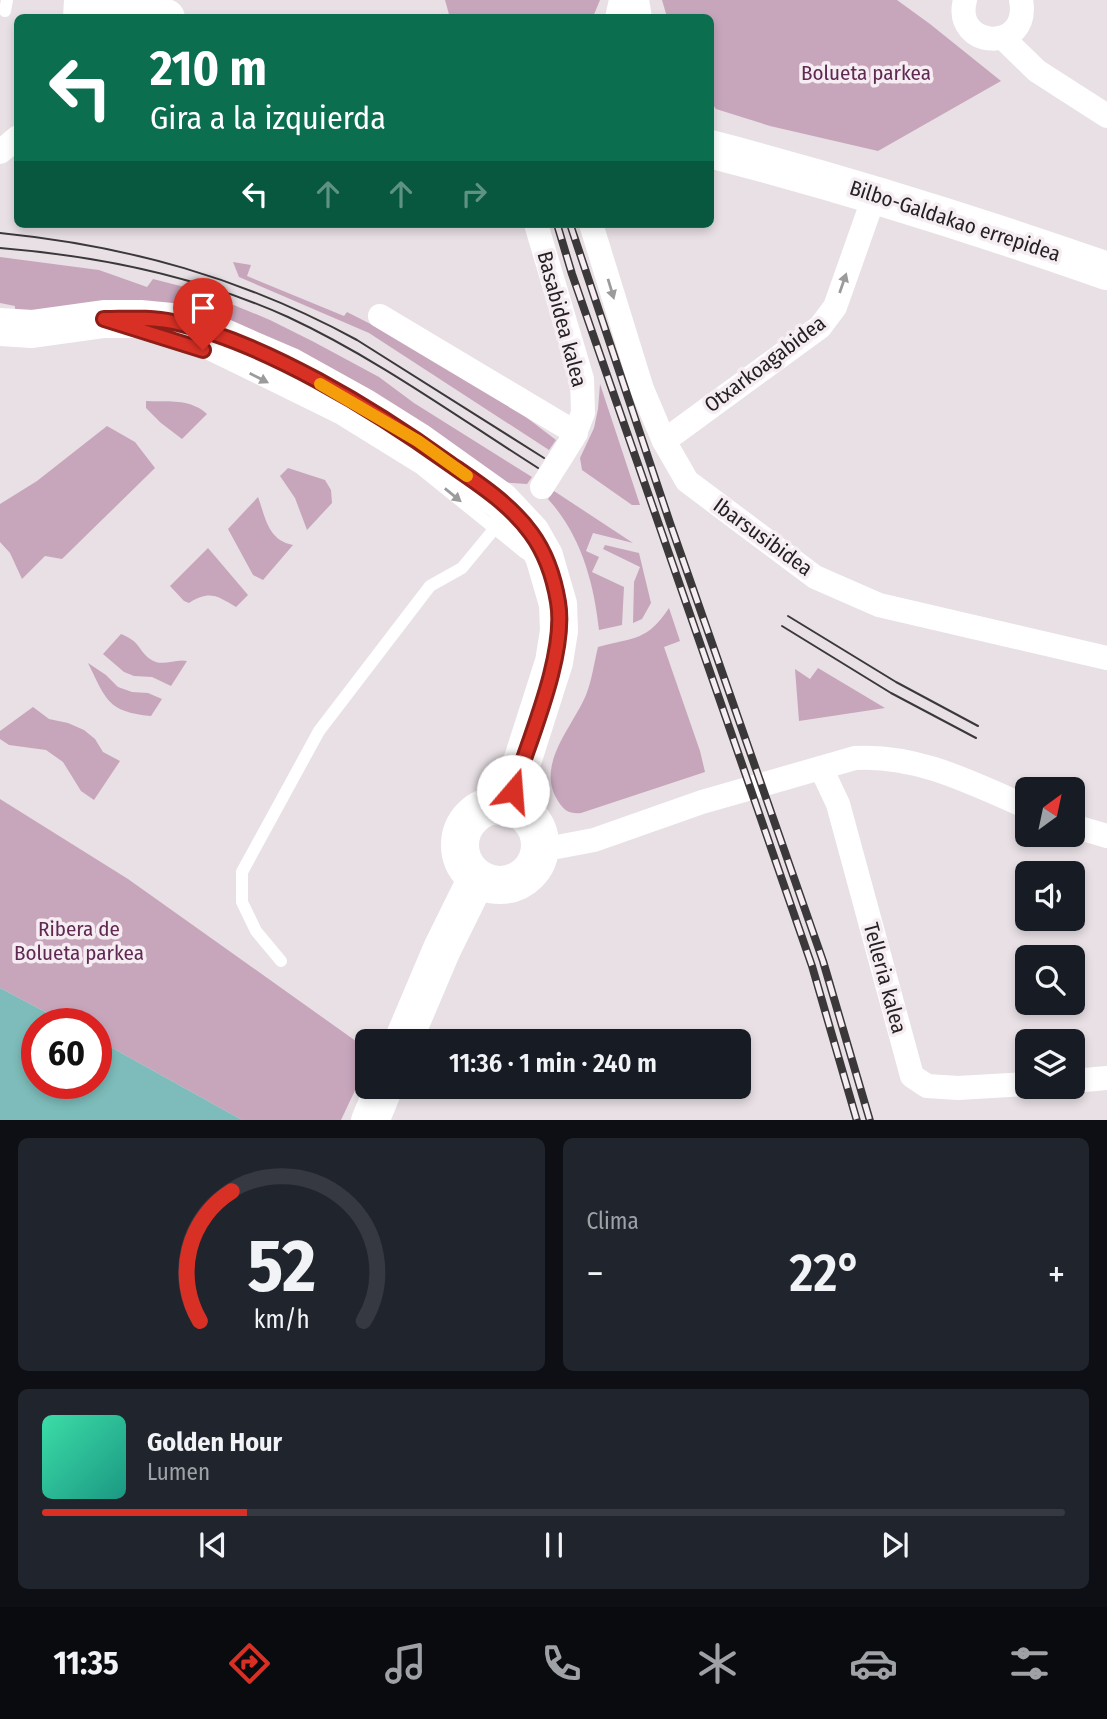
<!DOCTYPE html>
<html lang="es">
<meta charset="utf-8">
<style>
:root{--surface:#171b24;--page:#20242c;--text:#f1f3f6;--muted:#9ea1a6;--line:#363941;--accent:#d93025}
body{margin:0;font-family:"Fira Sans Condensed",sans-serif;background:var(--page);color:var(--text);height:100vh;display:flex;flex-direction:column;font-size:26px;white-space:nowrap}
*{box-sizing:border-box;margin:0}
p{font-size:23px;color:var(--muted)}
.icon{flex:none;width:38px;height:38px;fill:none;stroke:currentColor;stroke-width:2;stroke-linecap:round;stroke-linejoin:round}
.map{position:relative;height:1120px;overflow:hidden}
.panel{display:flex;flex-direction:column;gap:18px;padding:18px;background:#0d0f14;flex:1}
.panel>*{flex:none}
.banner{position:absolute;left:14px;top:14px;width:700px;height:214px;border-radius:10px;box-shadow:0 4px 10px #0003;background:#0b6e4f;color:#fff;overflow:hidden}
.needle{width:46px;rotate:33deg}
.fabs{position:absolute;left:1015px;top:777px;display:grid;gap:14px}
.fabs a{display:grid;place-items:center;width:70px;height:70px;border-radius:10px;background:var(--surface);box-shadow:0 4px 10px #0003;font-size:35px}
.speed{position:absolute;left:21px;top:1008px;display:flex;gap:14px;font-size:35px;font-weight:700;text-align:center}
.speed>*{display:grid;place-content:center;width:91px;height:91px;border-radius:50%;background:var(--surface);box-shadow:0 4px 10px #0003;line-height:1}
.speed .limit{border:10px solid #d22;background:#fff;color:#111}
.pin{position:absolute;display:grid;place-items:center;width:60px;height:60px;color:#fff;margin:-72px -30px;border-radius:50% 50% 50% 0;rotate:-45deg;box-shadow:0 0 7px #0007}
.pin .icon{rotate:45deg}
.me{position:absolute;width:77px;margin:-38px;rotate:18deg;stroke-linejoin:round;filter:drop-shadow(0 0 5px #0008)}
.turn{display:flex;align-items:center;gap:24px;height:147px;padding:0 21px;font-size:32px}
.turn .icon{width:91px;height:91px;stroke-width:2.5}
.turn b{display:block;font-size:49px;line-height:60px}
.lanes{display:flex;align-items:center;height:66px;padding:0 21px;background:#0003;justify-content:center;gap:35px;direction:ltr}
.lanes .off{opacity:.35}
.big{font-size:52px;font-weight:600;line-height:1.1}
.panel .widget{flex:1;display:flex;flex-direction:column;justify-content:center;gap:10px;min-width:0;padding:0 24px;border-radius:10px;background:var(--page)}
.panel .dial{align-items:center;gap:0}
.dial svg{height:182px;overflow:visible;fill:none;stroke:var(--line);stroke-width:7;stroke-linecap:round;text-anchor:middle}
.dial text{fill:var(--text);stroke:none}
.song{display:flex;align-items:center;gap:21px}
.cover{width:84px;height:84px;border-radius:10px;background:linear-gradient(135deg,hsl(160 70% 55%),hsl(170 70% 35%))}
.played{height:7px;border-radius:4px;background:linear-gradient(90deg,var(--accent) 20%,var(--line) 20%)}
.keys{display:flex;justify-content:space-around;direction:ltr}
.heat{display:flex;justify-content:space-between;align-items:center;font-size:38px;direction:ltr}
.panel .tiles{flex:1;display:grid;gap:18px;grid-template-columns:1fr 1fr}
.widget:last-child{grid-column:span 2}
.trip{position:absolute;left:355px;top:1029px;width:396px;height:70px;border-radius:10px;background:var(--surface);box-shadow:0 4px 10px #0003;font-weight:600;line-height:70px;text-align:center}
.menu{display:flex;height:112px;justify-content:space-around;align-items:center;background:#090b0e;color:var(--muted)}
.menu .icon{width:49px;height:49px}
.menu .current{color:var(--accent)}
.menu b{font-size:32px;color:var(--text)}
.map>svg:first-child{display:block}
.green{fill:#c7a6bc}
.water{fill:#7dbcba}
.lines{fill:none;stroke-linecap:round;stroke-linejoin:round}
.lane{stroke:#fff;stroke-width:12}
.street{stroke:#fff;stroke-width:24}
.primary{stroke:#fff;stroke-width:38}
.tram{stroke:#3b383a;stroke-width:2}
.rail-casing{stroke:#3b383a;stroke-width:8}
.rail{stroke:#f6edf3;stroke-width:5;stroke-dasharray:16;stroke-linecap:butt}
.oneway{fill:#9c9b9c}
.route-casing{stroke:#8d1f18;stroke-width:18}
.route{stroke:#d93025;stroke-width:12}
.slow{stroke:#f59e0b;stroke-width:12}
.labels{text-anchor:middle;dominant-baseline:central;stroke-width:7;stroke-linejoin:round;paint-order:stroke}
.park-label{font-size:21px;fill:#5f2951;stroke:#f6edf3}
.street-label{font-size:21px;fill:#242123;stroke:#f6edf3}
</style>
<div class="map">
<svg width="1107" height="1121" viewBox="0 0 1107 1121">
<rect width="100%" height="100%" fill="#e8e0e5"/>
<g class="green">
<polygon points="445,0 600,0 593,17 450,18"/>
<polygon points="662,0 897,0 930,24 1001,81 878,151 770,126 716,109 711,102 710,18 667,17"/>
<polygon points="0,257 99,270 147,287 153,279 200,291 270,320 314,342 379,377 414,403 532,477 527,484 498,482 287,346 231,320 202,311 15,316 15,306 0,303"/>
<polygon points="233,262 251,265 247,276 344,316 347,312 396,337 518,411 556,440 549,450 369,333 239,277"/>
<polygon points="600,384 640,505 632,505 582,470 580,458 594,428 598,409"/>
<path d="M146,401C167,402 190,398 207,414L182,439L161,423L146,408Z"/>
<polygon points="107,426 135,442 155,468 62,559 45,556 22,579 10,553 0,542 0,504 37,481"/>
<polygon points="288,468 325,480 331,490 332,503 307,530 295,498 280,476"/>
<path d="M554,491L633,543L593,533L586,551L599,557L592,572L624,587L622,625L599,630C594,583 581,535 548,499Z"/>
<path d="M258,497C266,519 268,540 293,545L263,580L253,575L228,529Z"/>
<polygon points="605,545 639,553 651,603 642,619 633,623 634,582 640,567 603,549"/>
<path d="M208,548L248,595L236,607C217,596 210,590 189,603L184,601L170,586Z"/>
<path d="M669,608L680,641L664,647L700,751L705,772L581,813C570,814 564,811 558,801C535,765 572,728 586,695C592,680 594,663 598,647C635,637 647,641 669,608Z"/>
<path d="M121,634C141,642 137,649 150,659C162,668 175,658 187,661L171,686L152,677L134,676L124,672L103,654Z"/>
<path d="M88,663L106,675L118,687L132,692L148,693L162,699L151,716C107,712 106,699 88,663Z"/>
<polygon points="818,668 885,708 799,721 795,669 810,679"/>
<polygon points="33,707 49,719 68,723 84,730 95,739 103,752 120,761 94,800 81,791 63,762 46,750 9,745 0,739 0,731"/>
<polygon points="0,799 128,879 367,1049 367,1065 341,1120 242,1120 96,1039 96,1024 68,1024 0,988"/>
</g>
<polygon class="water" points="0,988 68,1024 37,1024 37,1083 96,1083 96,1039 242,1120 0,1120"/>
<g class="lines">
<g class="lane">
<polyline points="5,11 7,0"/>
<polyline points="194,347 337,417 421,469 525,553"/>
<polyline points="281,961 256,931 242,902 242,872 319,731 430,586 462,568 495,528"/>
</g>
<g class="street">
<polyline points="637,0 640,18"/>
<path d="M965,0C952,49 1031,54 1021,0"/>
<polyline points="75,18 76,0"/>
<polyline points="617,18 621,0"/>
<polyline points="1003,38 1037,71 1107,116"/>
<polyline points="0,152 18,137"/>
<polyline points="536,224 582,379 583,413 573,438 542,487"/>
<polyline points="591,224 642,389 664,441 687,481 815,577 879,605 1107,658"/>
<polyline points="380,316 576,433"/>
<polyline points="664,441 820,327 835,307 875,194"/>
<polyline points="821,768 838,804 912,1076 927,1086 958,1088 1027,1084"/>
<polyline points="1073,826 1107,836"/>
<path d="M541,850L594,840L702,802L855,758C916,754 972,783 1027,807"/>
<polyline points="1073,1081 1107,1078"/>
</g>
<g class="primary">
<polyline points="94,0 166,18"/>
<path d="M710,149C845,184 976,225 1107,271"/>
<polyline points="0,327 32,329 104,319 140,319 171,322 212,333 291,367 363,407 417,441 501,501 531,533 544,556 558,604 559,631 554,662 508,806"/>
<circle cx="500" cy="845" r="40"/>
<polyline points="403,1041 442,949 477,878"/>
<polyline points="370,1121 384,1087"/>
</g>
<g class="tram">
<path d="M0,233C129,246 243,278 357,340L544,458"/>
<path d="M0,248C99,256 197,276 288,317C376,358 456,416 538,468"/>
<polyline points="788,616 896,682 978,726"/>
<polyline points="782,626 891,693 976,738"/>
</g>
<defs>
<g id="rail">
<polyline points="557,224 572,274 812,966 857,1121"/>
<polyline points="570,224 670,523 823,961 870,1121"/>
</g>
</defs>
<use href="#rail" class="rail-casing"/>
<use href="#rail" class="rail"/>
</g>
<defs><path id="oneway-solid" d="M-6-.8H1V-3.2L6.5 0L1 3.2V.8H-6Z" transform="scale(1.75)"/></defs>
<g class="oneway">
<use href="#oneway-solid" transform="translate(843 283) rotate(-71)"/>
<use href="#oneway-solid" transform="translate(611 289) rotate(73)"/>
<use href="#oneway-solid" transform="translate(259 378) rotate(27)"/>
<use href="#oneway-solid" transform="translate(453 495) rotate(39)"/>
</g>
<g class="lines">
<defs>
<path id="route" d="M203,350L104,319C126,319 150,317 173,322C264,342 375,410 450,464C479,484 510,504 531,533C545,552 554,578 558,602C567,654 529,740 513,791"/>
</defs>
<use href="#route" class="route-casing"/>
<use href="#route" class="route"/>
<polyline class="slow" points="320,384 418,441 467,476"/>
</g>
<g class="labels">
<g class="park-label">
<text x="866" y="73">Bolueta parkea</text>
<text x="79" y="929">Ribera de<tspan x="79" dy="24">Bolueta parkea</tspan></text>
</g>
<g class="street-label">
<text transform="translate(955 221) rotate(18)">Bilbo-Galdakao errepidea</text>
<text transform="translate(562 319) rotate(75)">Basabidea kalea</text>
<text transform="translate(765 364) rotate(-37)">Otxarkoagabidea</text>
<text transform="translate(763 537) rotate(36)">Ibarsusibidea</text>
<text transform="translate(885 978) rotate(75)">Telleria kalea</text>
</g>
</g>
</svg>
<div class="fabs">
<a><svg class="needle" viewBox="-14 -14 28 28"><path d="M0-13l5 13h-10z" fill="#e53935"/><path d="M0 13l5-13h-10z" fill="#9ea1a6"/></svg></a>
<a><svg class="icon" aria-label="sound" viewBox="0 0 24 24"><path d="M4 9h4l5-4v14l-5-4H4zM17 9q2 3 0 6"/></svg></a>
<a><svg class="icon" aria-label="search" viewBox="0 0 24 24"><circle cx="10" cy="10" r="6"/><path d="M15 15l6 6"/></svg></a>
<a><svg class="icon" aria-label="layers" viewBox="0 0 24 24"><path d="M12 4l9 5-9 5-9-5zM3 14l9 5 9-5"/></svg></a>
</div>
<div class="speed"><div class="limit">60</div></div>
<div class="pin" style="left:203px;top:350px;background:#d93025"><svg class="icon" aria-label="arrive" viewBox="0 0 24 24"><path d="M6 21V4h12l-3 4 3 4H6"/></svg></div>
<svg class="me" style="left:513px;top:791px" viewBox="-20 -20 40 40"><circle r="19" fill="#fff"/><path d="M0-13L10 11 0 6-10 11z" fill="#d93025"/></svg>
<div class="trip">11:36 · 1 min · 240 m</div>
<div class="banner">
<div class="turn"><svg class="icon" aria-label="left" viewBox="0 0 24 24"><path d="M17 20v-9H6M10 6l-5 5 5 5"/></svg><div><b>210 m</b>Gira a la izquierda</div></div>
<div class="lanes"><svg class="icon" aria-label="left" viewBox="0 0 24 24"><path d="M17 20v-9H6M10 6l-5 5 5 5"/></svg><svg class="icon off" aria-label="ahead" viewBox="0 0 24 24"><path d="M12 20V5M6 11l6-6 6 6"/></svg><svg class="icon off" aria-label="ahead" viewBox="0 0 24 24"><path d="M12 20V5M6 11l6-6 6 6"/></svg><svg class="icon off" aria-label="right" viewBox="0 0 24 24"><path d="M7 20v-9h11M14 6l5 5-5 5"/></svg></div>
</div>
</div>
<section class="panel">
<div class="tiles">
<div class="widget dial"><svg viewBox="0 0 100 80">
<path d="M14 69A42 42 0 1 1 86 69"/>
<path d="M14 69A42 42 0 0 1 28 12" stroke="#d93025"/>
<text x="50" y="56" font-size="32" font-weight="700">52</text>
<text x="50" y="72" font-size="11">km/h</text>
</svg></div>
<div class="widget"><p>Clima</p>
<div class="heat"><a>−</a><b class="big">22°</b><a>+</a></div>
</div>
<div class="widget">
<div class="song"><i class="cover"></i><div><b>Golden Hour</b><p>Lumen</p></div></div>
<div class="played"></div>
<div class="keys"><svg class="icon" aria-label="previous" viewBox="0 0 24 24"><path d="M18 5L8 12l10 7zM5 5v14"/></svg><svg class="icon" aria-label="pause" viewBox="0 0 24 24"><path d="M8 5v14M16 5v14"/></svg><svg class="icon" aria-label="next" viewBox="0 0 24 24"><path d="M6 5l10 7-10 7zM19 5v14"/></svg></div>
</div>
</div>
</section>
<nav class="menu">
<b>11:35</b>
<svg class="icon current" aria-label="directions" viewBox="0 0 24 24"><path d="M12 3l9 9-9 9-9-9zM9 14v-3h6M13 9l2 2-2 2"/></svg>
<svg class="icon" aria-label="music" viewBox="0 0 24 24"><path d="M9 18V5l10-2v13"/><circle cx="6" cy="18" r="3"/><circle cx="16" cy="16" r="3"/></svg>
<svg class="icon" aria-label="phone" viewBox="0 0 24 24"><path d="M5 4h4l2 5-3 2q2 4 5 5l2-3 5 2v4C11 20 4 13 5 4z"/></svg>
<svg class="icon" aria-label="climate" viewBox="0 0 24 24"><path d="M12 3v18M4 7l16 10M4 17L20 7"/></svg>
<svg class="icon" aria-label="car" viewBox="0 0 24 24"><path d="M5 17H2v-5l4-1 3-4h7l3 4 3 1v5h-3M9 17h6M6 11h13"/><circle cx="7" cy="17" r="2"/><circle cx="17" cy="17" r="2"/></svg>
<svg class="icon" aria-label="filters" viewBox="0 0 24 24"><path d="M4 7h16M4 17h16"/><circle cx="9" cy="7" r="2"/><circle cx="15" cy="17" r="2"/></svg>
</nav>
